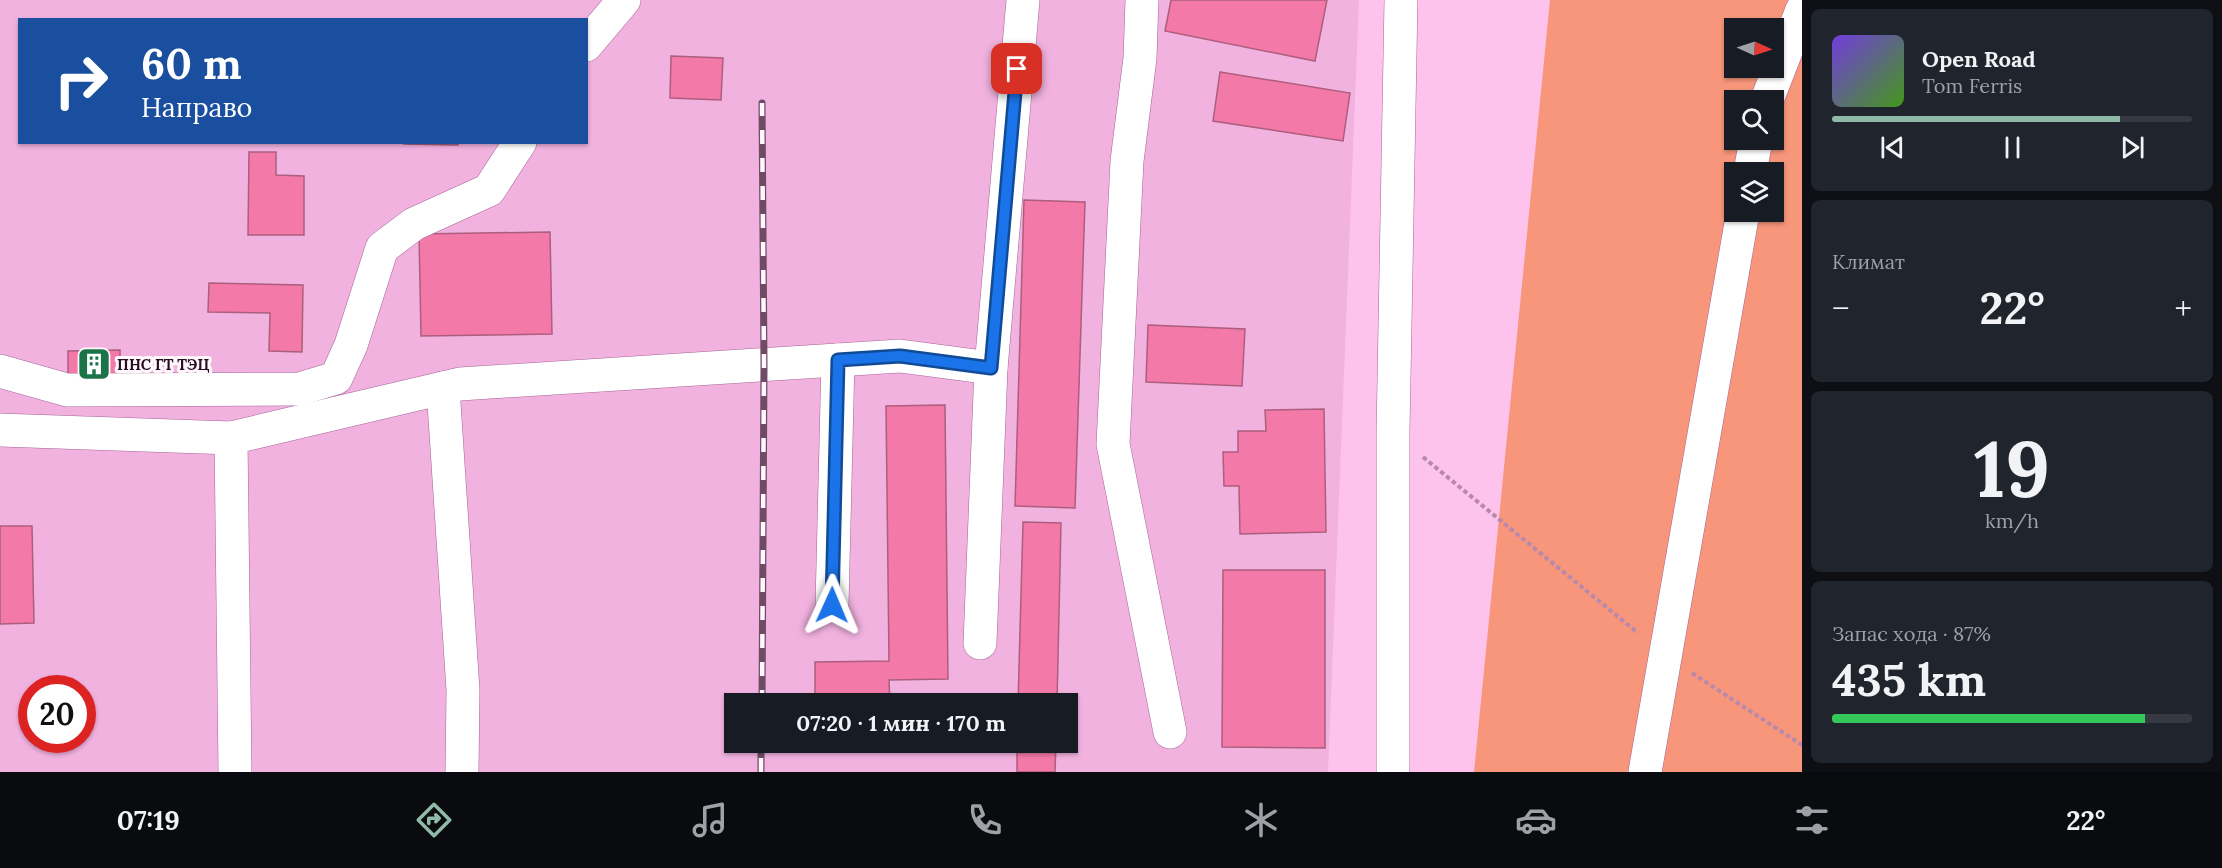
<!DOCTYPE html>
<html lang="ru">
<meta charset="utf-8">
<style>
:root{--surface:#171b24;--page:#20242c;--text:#f1f3f6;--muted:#9ea1a6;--line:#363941;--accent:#90baa8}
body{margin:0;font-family:Lora,serif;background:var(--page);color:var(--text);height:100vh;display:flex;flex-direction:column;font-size:22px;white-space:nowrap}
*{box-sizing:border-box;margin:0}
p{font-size:20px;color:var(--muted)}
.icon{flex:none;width:33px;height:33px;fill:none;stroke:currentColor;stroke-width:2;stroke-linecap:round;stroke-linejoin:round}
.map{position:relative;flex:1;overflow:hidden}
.panel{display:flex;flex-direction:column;gap:9px;padding:9px;background:#0d0f14;width:420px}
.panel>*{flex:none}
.top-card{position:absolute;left:18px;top:18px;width:570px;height:126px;border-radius:0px;box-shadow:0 2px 4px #0004;background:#1a4fa0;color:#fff;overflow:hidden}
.needle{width:39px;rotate:93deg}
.tools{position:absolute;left:1724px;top:18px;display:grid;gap:12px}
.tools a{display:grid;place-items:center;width:60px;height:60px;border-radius:0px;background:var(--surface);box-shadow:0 2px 4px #0004;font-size:30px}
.speed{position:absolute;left:18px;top:675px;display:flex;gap:12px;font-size:30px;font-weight:700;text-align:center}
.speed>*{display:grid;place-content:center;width:78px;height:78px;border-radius:50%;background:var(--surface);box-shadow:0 2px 4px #0004;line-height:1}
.speed .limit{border:9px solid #d22;background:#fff;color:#111}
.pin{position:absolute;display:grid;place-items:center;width:51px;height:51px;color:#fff;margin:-26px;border-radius:12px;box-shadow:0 3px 9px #0006}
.me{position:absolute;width:66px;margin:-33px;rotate:1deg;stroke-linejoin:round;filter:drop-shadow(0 0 4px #0008)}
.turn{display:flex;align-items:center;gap:21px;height:126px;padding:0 24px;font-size:27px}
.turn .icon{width:78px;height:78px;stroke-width:2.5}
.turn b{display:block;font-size:42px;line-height:51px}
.big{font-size:45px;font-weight:700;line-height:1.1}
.panel .widget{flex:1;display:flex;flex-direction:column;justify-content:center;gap:9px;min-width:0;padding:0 21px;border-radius:9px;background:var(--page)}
.panel .dial{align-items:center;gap:0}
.dial b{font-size:78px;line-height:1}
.song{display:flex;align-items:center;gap:18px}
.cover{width:72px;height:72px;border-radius:9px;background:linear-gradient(135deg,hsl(260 70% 55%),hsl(100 70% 35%))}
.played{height:6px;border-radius:3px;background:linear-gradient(90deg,var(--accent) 80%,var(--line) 80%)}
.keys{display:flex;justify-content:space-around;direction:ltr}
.heat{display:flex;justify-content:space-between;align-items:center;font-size:33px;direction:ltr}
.charge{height:9px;border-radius:4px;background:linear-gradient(90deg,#34c759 87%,var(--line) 0)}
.trip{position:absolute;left:724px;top:693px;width:354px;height:60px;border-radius:0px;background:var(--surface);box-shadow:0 2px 4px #0004;font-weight:700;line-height:60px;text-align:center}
.dock{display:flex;height:96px;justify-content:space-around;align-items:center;background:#090b0e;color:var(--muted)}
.dock .icon{width:42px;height:42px}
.dock .selected{color:var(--accent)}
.dock b{font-size:27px;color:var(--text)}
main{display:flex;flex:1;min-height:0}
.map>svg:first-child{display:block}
.built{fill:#f1b2e0;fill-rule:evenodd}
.green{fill:#f7967a;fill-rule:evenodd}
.building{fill:#f379a9;stroke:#ad5e7c;stroke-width:1.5}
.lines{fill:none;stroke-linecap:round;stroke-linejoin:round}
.minor-casing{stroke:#a66396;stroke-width:34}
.path{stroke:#b989ac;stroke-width:4;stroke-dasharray:4.5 3;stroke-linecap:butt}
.minor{stroke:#fff;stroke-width:33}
.rail-casing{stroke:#704b66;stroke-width:7}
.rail{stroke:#fef7fc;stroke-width:4.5;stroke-dasharray:14;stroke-linecap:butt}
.route-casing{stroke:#114b97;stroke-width:15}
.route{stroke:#1a73e8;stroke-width:10}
.labels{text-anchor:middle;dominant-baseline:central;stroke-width:6;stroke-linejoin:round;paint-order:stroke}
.poi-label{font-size:15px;font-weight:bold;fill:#280e22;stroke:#fef7fc;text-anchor:start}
</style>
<main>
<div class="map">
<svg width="1802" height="772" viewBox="0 0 1802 772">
<rect width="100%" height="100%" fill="#fec3ed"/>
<path class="built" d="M0,0H1359L1328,772H0ZM20,20H586V142H20ZM32,688H82V740H32ZM735,704H1068V742H735Z"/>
<path class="green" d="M1550,0H1802V772H1474ZM1734,28H1773V68H1734ZM1734,100H1773V140H1734ZM1734,172H1773V212H1734Z"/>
<g class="building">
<polygon points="1171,0 1327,0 1315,61 1165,31"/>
<polygon points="671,56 723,58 721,100 670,98"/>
<polygon points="1220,72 1350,93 1343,141 1213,121"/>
<polygon points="404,142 458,142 458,145 404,144"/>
<polygon points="249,152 276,152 276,175 304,176 304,235 248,235"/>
<polygon points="1024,200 1085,202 1075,508 1015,506"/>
<polygon points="550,232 552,334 421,336 419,234"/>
<polygon points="209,283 303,285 302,352 269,351 270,313 208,312"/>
<polygon points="1148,325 1245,329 1242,386 1146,382"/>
<polygon points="120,350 120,377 68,377 68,351"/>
<polygon points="945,405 948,679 889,680 890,704 815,704 815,662 889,661 886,406"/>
<polygon points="1324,409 1326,532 1240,534 1239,486 1224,486 1223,452 1238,452 1238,431 1266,431 1265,410"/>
<polygon points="1023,522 1061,523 1057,704 1018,704"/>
<polygon points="0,526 32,526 34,623 0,624"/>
<polygon points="1223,570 1325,570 1325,748 1222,747"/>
<polygon points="1017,742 1056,742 1055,772 1017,772"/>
</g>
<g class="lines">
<defs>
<g id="minor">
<polyline points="1142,0 1140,58 1127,161 1113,444 1170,732"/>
<polyline points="586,45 624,0"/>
<polyline points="1767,100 1802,10"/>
<polyline points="1750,172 1756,140"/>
<polyline points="0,371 67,390 299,389 336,378 351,345 382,248 414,224 489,190 520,142"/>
<polyline points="443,388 463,690 462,772"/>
<polyline points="0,430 231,438 235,772"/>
<polyline points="231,438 460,384 900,356 991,368 1023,0"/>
<polyline points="832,605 838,360"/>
<polyline points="980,643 991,368"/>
<polyline points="1393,772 1393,433 1401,0"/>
<polyline points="1645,772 1743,212"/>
</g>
</defs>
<use href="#minor" class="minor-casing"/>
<g class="path">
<polyline points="1423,457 1638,633"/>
<polyline points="1692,673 1802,745"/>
</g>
<use href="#minor" class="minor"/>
<defs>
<g id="rail">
<polyline points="762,704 764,365 762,103"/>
<polyline points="761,772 761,742"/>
</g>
</defs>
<use href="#rail" class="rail-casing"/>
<use href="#rail" class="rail"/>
</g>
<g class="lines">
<defs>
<polyline id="route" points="832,605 838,360 900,356 991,368 1017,69"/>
</defs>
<use href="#route" class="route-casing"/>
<use href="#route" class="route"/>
</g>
<defs>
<symbol id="building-square" viewBox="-11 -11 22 22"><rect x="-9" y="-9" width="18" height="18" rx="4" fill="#1a7448" stroke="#fef7fc"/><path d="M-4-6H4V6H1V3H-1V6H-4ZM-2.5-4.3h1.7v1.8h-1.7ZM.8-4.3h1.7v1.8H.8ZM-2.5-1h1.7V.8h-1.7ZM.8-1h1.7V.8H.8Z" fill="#fff"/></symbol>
</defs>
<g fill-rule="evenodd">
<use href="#building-square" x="75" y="345" width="38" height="38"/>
</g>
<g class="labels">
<g class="poi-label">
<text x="117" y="364">ПНС ГТ ТЭЦ</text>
</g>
</g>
</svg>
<div class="tools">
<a><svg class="needle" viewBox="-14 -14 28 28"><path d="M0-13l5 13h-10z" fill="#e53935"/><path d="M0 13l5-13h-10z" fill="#9ea1a6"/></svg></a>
<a><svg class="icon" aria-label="search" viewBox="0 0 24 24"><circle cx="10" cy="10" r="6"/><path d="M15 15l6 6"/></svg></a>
<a><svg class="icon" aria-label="layers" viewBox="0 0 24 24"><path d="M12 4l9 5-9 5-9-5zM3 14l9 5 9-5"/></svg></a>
</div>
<div class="speed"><div class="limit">20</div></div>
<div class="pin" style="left:1017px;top:69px;background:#d93025"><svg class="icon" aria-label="arrive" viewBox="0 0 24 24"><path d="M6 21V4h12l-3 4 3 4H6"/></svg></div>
<svg class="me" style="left:832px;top:605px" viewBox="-20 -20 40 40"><path d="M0-17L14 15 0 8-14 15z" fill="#1a73e8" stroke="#fff" stroke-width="4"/></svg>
<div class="trip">07:20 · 1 мин · 170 m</div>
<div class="top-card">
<div class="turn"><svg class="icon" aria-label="right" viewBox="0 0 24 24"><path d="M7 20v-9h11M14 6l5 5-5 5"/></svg><div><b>60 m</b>Направо</div></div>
</div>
</div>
<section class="panel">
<div class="widget">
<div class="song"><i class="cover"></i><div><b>Open Road</b><p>Tom Ferris</p></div></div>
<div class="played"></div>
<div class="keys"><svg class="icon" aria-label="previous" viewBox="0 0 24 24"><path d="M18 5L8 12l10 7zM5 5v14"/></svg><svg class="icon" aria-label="pause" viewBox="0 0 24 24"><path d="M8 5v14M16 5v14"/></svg><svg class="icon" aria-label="next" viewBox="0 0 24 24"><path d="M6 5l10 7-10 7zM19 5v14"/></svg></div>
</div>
<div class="widget"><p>Климат</p>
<div class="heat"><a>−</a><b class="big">22°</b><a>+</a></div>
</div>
<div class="widget dial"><b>19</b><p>km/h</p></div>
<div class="widget"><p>Запас хода · 87%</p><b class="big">435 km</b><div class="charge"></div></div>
</section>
</main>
<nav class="dock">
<b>07:19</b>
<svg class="icon selected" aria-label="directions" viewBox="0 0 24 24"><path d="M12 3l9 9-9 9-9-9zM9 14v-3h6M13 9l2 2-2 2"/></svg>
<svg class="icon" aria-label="music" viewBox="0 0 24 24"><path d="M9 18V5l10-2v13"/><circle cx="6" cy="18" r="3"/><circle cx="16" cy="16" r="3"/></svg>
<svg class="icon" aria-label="phone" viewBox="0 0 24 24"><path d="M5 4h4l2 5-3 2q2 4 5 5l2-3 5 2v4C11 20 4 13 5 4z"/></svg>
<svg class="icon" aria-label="climate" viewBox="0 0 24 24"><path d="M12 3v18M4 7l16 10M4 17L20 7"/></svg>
<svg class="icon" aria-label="car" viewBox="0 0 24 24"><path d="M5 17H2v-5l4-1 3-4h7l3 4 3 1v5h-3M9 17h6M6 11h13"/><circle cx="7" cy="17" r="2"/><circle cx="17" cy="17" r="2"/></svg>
<svg class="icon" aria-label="filters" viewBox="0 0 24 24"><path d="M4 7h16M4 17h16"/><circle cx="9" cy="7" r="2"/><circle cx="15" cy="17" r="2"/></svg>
<b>22°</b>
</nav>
